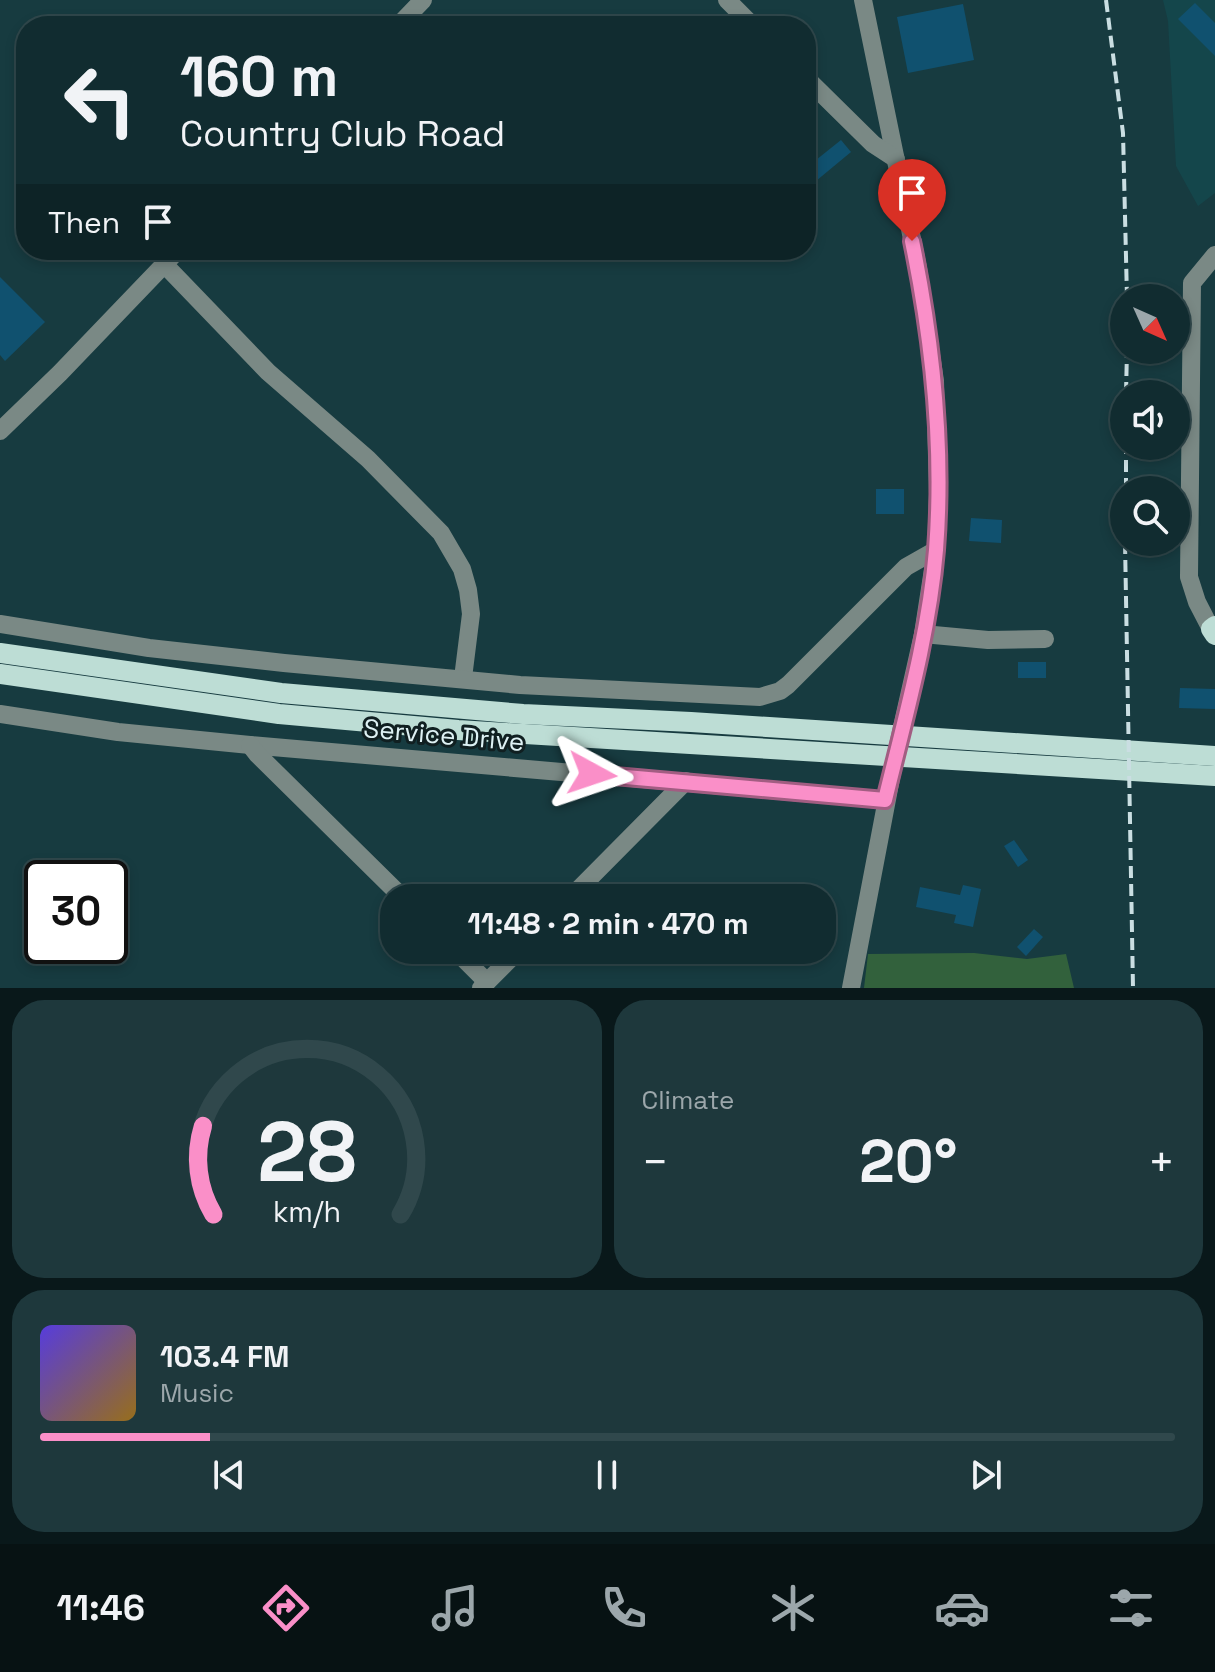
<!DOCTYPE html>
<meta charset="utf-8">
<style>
:root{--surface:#112c30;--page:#1e383c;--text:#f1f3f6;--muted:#9ca7ab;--line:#30484c;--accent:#fa8fc8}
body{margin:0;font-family:"Space Grotesk",sans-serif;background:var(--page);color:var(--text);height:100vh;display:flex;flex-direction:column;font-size:30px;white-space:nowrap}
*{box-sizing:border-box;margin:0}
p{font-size:26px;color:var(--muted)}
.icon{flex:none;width:44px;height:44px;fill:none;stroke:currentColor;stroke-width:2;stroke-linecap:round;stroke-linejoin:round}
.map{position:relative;height:988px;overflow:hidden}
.details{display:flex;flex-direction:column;gap:12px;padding:12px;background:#09181a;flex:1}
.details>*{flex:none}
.top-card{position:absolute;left:16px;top:16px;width:800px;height:244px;border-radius:32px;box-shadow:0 4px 12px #0003,0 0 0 2px var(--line);background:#112c30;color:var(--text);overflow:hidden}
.needle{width:52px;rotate:135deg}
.controls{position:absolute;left:1110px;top:284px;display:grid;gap:16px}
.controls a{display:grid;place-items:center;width:80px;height:80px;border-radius:50%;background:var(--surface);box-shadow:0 4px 12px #0003,0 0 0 2px var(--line);font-size:40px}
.speed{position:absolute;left:24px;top:860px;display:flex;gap:16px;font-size:40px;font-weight:700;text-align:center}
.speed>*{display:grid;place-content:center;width:104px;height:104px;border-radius:50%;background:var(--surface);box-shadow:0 4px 12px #0003,0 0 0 2px var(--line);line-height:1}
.speed .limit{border:4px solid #111;border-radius:12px;background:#fff;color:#111}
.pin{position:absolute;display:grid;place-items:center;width:68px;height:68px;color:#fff;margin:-82px -34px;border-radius:50% 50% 50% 0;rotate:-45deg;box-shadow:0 0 8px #0007}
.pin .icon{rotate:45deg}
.me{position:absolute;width:88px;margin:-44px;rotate:95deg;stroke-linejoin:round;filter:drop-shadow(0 0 6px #0008)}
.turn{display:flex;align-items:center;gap:28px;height:168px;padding:0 32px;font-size:36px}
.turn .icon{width:104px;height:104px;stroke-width:2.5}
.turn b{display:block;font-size:56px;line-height:68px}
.then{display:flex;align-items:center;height:76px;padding:0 32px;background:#0003;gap:16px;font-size:30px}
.big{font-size:60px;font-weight:600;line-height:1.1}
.details .tile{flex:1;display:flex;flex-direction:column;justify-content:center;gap:12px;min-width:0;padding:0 28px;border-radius:32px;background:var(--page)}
.details .dial{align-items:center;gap:0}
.dial svg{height:208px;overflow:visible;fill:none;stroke:var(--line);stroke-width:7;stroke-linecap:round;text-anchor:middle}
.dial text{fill:var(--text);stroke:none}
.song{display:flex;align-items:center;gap:24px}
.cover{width:96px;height:96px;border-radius:12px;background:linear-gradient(135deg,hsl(250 70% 55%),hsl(40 70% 35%))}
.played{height:8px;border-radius:4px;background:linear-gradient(90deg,var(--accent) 15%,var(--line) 15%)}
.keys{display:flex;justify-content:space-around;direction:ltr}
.heat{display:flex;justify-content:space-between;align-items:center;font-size:44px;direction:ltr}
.details .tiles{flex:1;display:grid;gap:12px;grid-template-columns:1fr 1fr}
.tile:last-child{grid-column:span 2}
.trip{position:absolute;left:380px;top:884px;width:456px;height:80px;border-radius:32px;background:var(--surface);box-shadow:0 4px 12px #0003,0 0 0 2px var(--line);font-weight:600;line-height:80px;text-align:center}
.tabs{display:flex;height:128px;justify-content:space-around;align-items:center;background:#071213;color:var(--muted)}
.tabs .icon{width:56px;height:56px}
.tabs .active{color:var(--accent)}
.tabs b{font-size:36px;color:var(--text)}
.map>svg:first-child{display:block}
.built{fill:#14464b}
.green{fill:#32613c}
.building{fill:#10516f}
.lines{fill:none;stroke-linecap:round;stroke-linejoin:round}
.minor{stroke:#7a8985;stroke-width:18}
.major{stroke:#bdddd5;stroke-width:20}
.rail{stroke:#cadee2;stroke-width:4;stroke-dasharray:12 6;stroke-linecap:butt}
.minor-bridge{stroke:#7a8985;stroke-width:18}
.route-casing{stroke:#a25d82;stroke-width:20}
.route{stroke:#fa8fc8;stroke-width:14}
.labels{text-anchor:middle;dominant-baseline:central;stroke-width:6;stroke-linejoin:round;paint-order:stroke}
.street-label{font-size:26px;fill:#def1f4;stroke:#101f21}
</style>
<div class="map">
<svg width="1215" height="988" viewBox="0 0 1215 988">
<rect width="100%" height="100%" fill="#173b40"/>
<polygon class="built" points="1163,0 1215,0 1215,193 1198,206 1176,166 1168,21"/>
<polygon class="green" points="974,953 1027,959 1066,954 1074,988 864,988 868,954"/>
<g class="building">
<polygon points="1195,3 1215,23 1215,56 1178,19"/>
<polygon points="963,4 974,60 908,73 897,17"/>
<polygon points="841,140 851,152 816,181 806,168"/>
<polygon points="0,277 45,322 5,361 0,355"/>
<rect x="876" y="489" width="28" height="25"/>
<polygon points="971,518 1002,520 1001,543 969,541"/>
<rect x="1018" y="662" width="28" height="16"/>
<polygon points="1180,688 1215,689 1215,709 1179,708"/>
<polygon points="1014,840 1028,860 1018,867 1004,846"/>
<polygon points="963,885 981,889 973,927 954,923 956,915 916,907 920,887 960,895"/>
<polygon points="1034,929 1043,937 1026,956 1017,947"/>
</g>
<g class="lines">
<g class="minor">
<polyline points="727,0 753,26"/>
<polyline points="863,0 918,268 935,381 938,494 936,550 923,634 902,727"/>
<polyline points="398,26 423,0"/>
<polyline points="806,78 873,144 896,159"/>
<polyline points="164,264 268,372 368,459 441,533 462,569 468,590 471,614 463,678"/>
<polyline points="0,431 60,373 178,250"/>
<polyline points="0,624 149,648 284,663 520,685 760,697 780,691 788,685 906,567 936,550"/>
<polyline points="1211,629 1197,602 1189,577 1192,283 1215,255"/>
<polyline points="923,634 988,640 1045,639"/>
<polyline points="0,714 118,732 250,745 885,800"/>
<polyline points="250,745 257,754 403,898"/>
<polyline points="570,898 686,781"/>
<polyline points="455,950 487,982"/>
<polyline points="481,988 519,950"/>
<polyline points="851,988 892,773"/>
</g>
<g class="major">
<polyline points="1215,626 1211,629 1215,635"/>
<polyline points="0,653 281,693 523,714 691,722 1215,756"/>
<polyline points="0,674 279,714 458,730 1215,776"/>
</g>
<g class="rail">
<polyline points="1106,0 1123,133 1127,298"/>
<polyline points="1126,394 1127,350"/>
<polyline points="1126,490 1126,446"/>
<polyline points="1125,542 1133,988"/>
</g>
<polyline class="minor-bridge" points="892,773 902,727"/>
</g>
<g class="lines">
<defs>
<path id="route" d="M592,774L885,800C905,718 929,634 936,550C944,446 933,343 912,241"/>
</defs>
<use href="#route" class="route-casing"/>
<use href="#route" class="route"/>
</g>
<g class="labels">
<g class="street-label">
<text transform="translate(444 735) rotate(5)">Service Drive</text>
</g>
</g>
</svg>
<div class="controls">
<a><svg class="needle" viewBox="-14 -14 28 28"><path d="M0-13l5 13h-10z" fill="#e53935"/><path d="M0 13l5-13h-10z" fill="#9ca7ab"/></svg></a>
<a><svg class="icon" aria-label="sound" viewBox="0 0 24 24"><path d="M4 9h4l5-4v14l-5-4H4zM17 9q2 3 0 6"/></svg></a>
<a><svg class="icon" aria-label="search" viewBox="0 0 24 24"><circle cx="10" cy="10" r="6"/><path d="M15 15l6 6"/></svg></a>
</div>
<div class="speed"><div class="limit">30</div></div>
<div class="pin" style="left:912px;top:241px;background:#d93025"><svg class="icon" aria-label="arrive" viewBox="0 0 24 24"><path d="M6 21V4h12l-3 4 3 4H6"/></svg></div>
<svg class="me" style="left:592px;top:774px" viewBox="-20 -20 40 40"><path d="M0-17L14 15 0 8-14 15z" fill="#fa8fc8" stroke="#fff" stroke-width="4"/></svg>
<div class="trip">11:48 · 2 min · 470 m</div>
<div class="top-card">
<div class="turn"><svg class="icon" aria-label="left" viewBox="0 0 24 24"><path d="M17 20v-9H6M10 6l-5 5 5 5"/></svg><div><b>160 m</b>Country Club Road</div></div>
<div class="then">Then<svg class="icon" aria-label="arrive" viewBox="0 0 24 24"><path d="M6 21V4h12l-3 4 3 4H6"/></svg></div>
</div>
</div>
<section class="details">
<div class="tiles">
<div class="tile dial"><svg viewBox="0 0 100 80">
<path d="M14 69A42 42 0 1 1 86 69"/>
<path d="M14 69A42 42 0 0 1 10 35" stroke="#fa8fc8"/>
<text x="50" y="56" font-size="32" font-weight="700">28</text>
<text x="50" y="72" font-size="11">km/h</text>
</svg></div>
<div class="tile"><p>Climate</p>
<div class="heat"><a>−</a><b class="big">20°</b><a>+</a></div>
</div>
<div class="tile">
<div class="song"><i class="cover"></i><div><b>103.4 FM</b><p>Music</p></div></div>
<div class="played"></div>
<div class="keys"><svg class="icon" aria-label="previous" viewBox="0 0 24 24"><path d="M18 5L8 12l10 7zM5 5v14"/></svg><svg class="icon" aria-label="pause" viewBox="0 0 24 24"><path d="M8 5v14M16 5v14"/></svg><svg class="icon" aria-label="next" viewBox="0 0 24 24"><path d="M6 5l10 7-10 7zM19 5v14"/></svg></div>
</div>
</div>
</section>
<nav class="tabs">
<b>11:46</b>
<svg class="icon active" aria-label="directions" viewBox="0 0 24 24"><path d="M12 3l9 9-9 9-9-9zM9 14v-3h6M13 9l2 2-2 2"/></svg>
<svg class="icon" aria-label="music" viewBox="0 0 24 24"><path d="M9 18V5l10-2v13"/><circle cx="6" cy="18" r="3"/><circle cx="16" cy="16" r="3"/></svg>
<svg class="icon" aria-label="phone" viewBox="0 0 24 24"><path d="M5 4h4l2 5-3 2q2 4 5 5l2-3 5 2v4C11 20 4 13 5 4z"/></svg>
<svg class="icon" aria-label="climate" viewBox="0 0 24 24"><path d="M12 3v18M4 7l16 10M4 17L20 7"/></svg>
<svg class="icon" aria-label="car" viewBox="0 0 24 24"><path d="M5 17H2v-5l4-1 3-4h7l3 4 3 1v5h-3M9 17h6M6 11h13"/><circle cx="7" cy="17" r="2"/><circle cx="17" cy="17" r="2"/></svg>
<svg class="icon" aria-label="filters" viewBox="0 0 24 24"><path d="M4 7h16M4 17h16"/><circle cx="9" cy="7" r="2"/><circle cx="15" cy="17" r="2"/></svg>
</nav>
